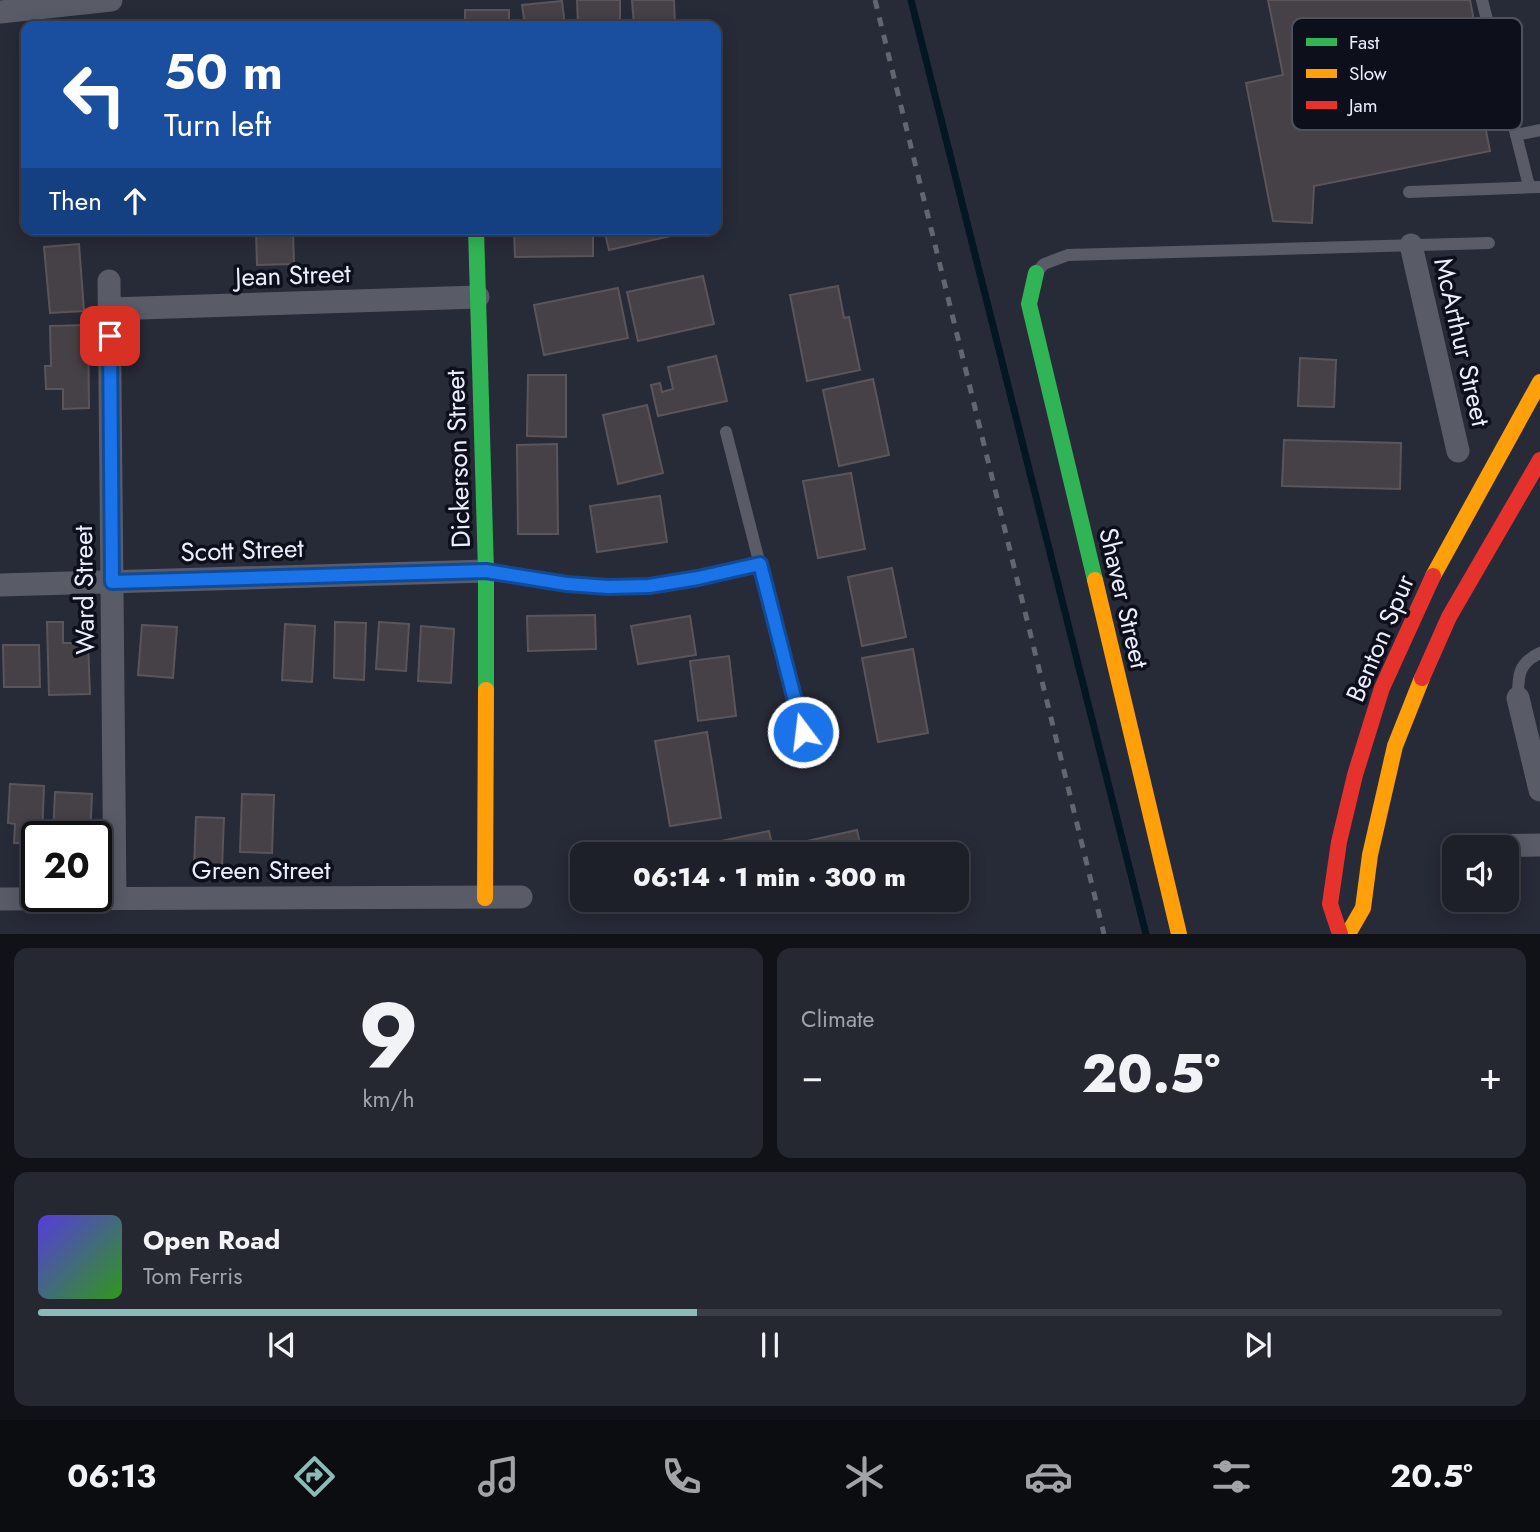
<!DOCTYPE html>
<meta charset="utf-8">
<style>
:root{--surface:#1d2029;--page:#252831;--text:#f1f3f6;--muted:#a0a3a8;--line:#3b3e46;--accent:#8bbbb9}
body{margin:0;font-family:Jost,sans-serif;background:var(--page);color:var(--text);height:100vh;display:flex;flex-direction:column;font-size:26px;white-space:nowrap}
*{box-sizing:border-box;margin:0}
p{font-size:23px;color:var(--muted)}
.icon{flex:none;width:38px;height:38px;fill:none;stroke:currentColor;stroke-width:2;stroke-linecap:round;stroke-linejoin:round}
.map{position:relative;height:934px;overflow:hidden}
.drawer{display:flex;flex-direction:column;gap:14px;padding:14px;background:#101217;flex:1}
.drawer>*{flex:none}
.guide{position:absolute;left:21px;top:21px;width:700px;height:214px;border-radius:14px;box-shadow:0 4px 18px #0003,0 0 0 2px var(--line);background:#1a4fa0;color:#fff;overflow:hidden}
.fabs{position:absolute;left:1442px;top:835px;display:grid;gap:14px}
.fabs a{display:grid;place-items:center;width:77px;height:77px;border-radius:14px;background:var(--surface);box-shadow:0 4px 18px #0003,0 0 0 2px var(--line);font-size:35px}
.speed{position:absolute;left:21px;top:821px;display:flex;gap:14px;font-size:35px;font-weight:700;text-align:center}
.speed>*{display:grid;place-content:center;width:91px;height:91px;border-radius:50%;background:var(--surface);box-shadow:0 4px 18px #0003,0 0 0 2px var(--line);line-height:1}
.speed .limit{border:4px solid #111;border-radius:10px;background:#fff;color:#111}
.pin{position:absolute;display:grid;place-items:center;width:60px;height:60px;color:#fff;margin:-30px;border-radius:14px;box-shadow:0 4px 10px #0006}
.me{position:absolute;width:77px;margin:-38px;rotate:345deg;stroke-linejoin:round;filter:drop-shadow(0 0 5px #0008)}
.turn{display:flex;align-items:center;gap:24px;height:147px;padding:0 28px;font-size:32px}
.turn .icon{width:91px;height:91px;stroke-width:2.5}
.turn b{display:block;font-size:49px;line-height:60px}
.then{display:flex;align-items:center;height:66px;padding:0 28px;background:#0003;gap:14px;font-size:26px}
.big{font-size:52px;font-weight:800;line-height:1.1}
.drawer .tile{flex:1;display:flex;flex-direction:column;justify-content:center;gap:10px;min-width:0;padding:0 24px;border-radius:14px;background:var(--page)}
.drawer .dial{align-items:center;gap:0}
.dial b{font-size:91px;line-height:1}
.song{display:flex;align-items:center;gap:21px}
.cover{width:84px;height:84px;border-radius:10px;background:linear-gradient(135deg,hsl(250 70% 55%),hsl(110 70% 35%))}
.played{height:7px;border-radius:4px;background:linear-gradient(90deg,var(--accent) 45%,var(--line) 45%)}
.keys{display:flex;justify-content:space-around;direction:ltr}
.heat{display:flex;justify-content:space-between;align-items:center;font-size:38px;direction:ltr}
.drawer .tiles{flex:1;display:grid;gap:14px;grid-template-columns:1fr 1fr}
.tile:last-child{grid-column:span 2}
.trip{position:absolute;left:570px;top:842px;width:399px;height:70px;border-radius:14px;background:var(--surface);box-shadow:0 4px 18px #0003,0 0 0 2px var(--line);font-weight:800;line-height:70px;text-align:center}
.tabs{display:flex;height:112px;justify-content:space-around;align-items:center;background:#0c0d10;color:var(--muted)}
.tabs .icon{width:49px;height:49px}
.tabs .current{color:var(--accent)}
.tabs b{font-size:32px;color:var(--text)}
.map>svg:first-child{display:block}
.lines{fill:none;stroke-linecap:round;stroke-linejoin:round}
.stream{stroke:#041621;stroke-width:7}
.building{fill:#454146;stroke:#5b555a;stroke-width:2}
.lane{stroke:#595c67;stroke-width:12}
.street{stroke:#595c67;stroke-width:23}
.fast{stroke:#30b455;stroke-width:16}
.slow{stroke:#ff9f0a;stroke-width:16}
.jam{stroke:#e5322d;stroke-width:16}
.rail{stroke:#62666f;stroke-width:5;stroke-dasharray:9 9;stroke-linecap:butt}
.route-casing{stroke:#114b97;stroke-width:18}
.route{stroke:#1a73e8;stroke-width:12}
.labels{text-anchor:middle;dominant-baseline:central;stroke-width:7;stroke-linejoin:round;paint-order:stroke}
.street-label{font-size:26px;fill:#e9edfd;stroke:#0d0f1a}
.key{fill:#0d0f1a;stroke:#4f525e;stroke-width:2}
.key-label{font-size:19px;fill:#e9edfd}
</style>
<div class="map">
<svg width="1540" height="934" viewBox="0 0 1540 934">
<rect width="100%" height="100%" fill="#272a37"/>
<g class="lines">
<polyline class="stream" points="911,0 1146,934"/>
</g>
<g class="building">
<polygon points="577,0 620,0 620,26 578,26"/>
<polygon points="632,0 674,0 675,26 634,26"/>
<polygon points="1268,0 1470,0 1486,84 1477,86 1490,151 1314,186 1312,223 1273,221 1246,83 1283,75"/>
<polygon points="562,1 565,26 525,26 522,5"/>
<rect x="465" y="10" width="44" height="16"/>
<polygon points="514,229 593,229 593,256 515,257"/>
<polygon points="604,229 684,229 684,233 609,250"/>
<polygon points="293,231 294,264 257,265 256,232"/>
<polygon points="79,244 84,311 50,313 44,247"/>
<polygon points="703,276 714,324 638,341 627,292"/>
<polygon points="838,286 844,318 849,317 860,370 807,381 790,295"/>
<polygon points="618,288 628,338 544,355 534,305"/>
<polygon points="88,325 89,408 63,409 63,389 46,389 45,366 51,366 50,326"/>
<polygon points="716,356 727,401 658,416 651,385 660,383 662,392 673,389 668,367"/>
<polygon points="1300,358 1336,360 1334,407 1298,406"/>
<polygon points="528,375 566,375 566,437 527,436"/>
<polygon points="873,379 889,455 839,466 823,390"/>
<polygon points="647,405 663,473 618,484 603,415"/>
<polygon points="1284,440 1401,443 1400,489 1282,486"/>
<polygon points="557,444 558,534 518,534 517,445"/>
<polygon points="851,473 865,549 818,558 803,481"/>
<polygon points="660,496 667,542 597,552 590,506"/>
<polygon points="892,568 906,637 862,646 848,577"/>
<polygon points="595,615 596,649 528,651 527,616"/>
<polygon points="690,616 696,655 638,664 631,626"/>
<polygon points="47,622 63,622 63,643 88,643 90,694 49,695"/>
<polygon points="335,622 366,623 364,680 334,678"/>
<polygon points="379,622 409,624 406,671 376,669"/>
<polygon points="285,624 315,626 312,682 282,680"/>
<polygon points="142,625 177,627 173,678 138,675"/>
<polygon points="421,626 454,629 451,683 418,681"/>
<polygon points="3,645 39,645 40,687 4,687"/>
<polygon points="913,649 928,733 878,742 862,658"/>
<polygon points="729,656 736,716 698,721 690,661"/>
<polygon points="707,732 721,818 670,826 655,741"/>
<polygon points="10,784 44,786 42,836 37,836 37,863 20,862 21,843 14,843 15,824 8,823"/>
<polygon points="55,792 92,794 90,836 53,836"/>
<polygon points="242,794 274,795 272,853 240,852"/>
<polygon points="196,817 224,818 222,868 194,867"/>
<polygon points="857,830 862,854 782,854 780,847"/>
<polygon points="769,831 774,854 694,854 692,847"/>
</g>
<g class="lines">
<g class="lane">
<polyline points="1482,0 1529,186"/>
<polyline points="1516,135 1540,130"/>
<polyline points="1409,192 1540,187"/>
<polyline points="1036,273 1044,264 1068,255 1489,243"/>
<polyline points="726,432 809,757"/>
<path d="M486,571C540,580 593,591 648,586C686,582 723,572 760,564"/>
<path d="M1518,698C1518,676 1518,663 1540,653"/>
</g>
<g class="street">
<polyline points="0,12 111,0"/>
<polyline points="1411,245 1458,451"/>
<polyline points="109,281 115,898"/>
<polyline points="110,309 478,297"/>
<polyline points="0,585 486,571"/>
<polyline points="1518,698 1540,790"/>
<polyline points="1466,846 1540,845"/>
<polyline points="0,899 521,897"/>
</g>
<g class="fast">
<polyline points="476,229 486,571 486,690"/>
<polyline points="1036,273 1029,304 1095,580"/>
</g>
<g class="slow">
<polyline points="1433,576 1540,382"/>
<polyline points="1095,580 1179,934"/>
<polyline points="485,898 486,690"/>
<polyline points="1348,934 1363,908 1370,855 1395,746 1422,678"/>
</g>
<g class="jam">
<polyline points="1422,678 1449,617 1540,460"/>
<polyline points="1340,934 1330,904 1339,842 1355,775 1382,688 1433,576"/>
</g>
<polyline class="rail" points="875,0 1104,934"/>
</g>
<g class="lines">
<defs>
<polyline id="route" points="110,336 112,582 486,571 567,584 608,587 649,586 698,578 760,564 803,732"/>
</defs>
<use href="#route" class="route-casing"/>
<use href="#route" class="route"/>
</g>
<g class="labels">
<g class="street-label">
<text transform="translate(293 275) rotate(-2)">Jean Street</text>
<text transform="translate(1462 342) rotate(77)">McArthur Street</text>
<text transform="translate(458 459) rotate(-92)">Dickerson Street</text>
<text transform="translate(242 550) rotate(-2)">Scott Street</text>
<text transform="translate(84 590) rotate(-91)">Ward Street</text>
<text transform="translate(1124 598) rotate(77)">Shaver Street</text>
<text transform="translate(1380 638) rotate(-67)">Benton Spur</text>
<text x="261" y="870">Green Street</text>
</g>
</g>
<rect x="1292" y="18" width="230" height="112" rx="10" class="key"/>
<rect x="1306" y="38" width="31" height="8" fill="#30b455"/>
<rect x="1306" y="69" width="31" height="9" fill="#ff9f0a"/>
<rect x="1306" y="101" width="31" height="8" fill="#e5322d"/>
<g class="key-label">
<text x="1349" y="49">Fast</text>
<text x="1349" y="80">Slow</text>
<text x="1349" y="112">Jam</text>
</g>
</svg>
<div class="fabs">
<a><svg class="icon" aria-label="sound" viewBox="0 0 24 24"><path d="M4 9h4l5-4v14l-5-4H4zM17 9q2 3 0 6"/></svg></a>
</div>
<div class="speed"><div class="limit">20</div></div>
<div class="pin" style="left:110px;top:336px;background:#d93025"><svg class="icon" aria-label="arrive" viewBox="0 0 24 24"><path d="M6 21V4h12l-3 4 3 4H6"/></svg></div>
<svg class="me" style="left:803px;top:732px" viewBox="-20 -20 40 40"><circle r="17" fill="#1a73e8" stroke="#fff" stroke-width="3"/><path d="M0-11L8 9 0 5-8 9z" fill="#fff"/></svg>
<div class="trip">06:14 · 1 min · 300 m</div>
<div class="guide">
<div class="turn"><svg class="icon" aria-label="left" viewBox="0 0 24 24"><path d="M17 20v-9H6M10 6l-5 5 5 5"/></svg><div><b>50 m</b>Turn left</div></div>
<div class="then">Then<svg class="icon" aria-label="ahead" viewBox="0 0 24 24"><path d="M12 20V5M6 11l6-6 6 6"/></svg></div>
</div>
</div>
<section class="drawer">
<div class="tiles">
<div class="tile dial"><b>9</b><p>km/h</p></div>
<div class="tile"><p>Climate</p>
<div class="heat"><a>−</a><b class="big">20.5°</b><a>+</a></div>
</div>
<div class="tile">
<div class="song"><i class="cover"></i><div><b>Open Road</b><p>Tom Ferris</p></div></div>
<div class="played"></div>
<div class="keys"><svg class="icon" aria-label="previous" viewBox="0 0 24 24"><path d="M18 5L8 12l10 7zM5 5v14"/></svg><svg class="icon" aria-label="pause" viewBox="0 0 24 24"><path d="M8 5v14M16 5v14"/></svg><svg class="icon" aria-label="next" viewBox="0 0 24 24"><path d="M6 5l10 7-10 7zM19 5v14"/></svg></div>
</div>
</div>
</section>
<nav class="tabs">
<b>06:13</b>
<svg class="icon current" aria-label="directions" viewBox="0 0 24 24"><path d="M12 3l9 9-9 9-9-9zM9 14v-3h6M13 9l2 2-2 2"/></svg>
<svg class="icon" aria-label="music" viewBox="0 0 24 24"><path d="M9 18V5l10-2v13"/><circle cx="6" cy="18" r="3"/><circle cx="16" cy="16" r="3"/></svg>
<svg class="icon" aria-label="phone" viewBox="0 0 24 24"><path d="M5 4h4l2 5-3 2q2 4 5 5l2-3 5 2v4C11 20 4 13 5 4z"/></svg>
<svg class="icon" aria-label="climate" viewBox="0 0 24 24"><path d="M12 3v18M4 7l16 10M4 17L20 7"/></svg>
<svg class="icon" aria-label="car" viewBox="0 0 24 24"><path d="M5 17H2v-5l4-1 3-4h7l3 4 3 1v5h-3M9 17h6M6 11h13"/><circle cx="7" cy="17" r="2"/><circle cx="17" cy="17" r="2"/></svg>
<svg class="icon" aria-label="filters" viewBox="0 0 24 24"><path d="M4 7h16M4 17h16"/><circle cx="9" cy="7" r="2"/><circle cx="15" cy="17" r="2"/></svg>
<b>20.5°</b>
</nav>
